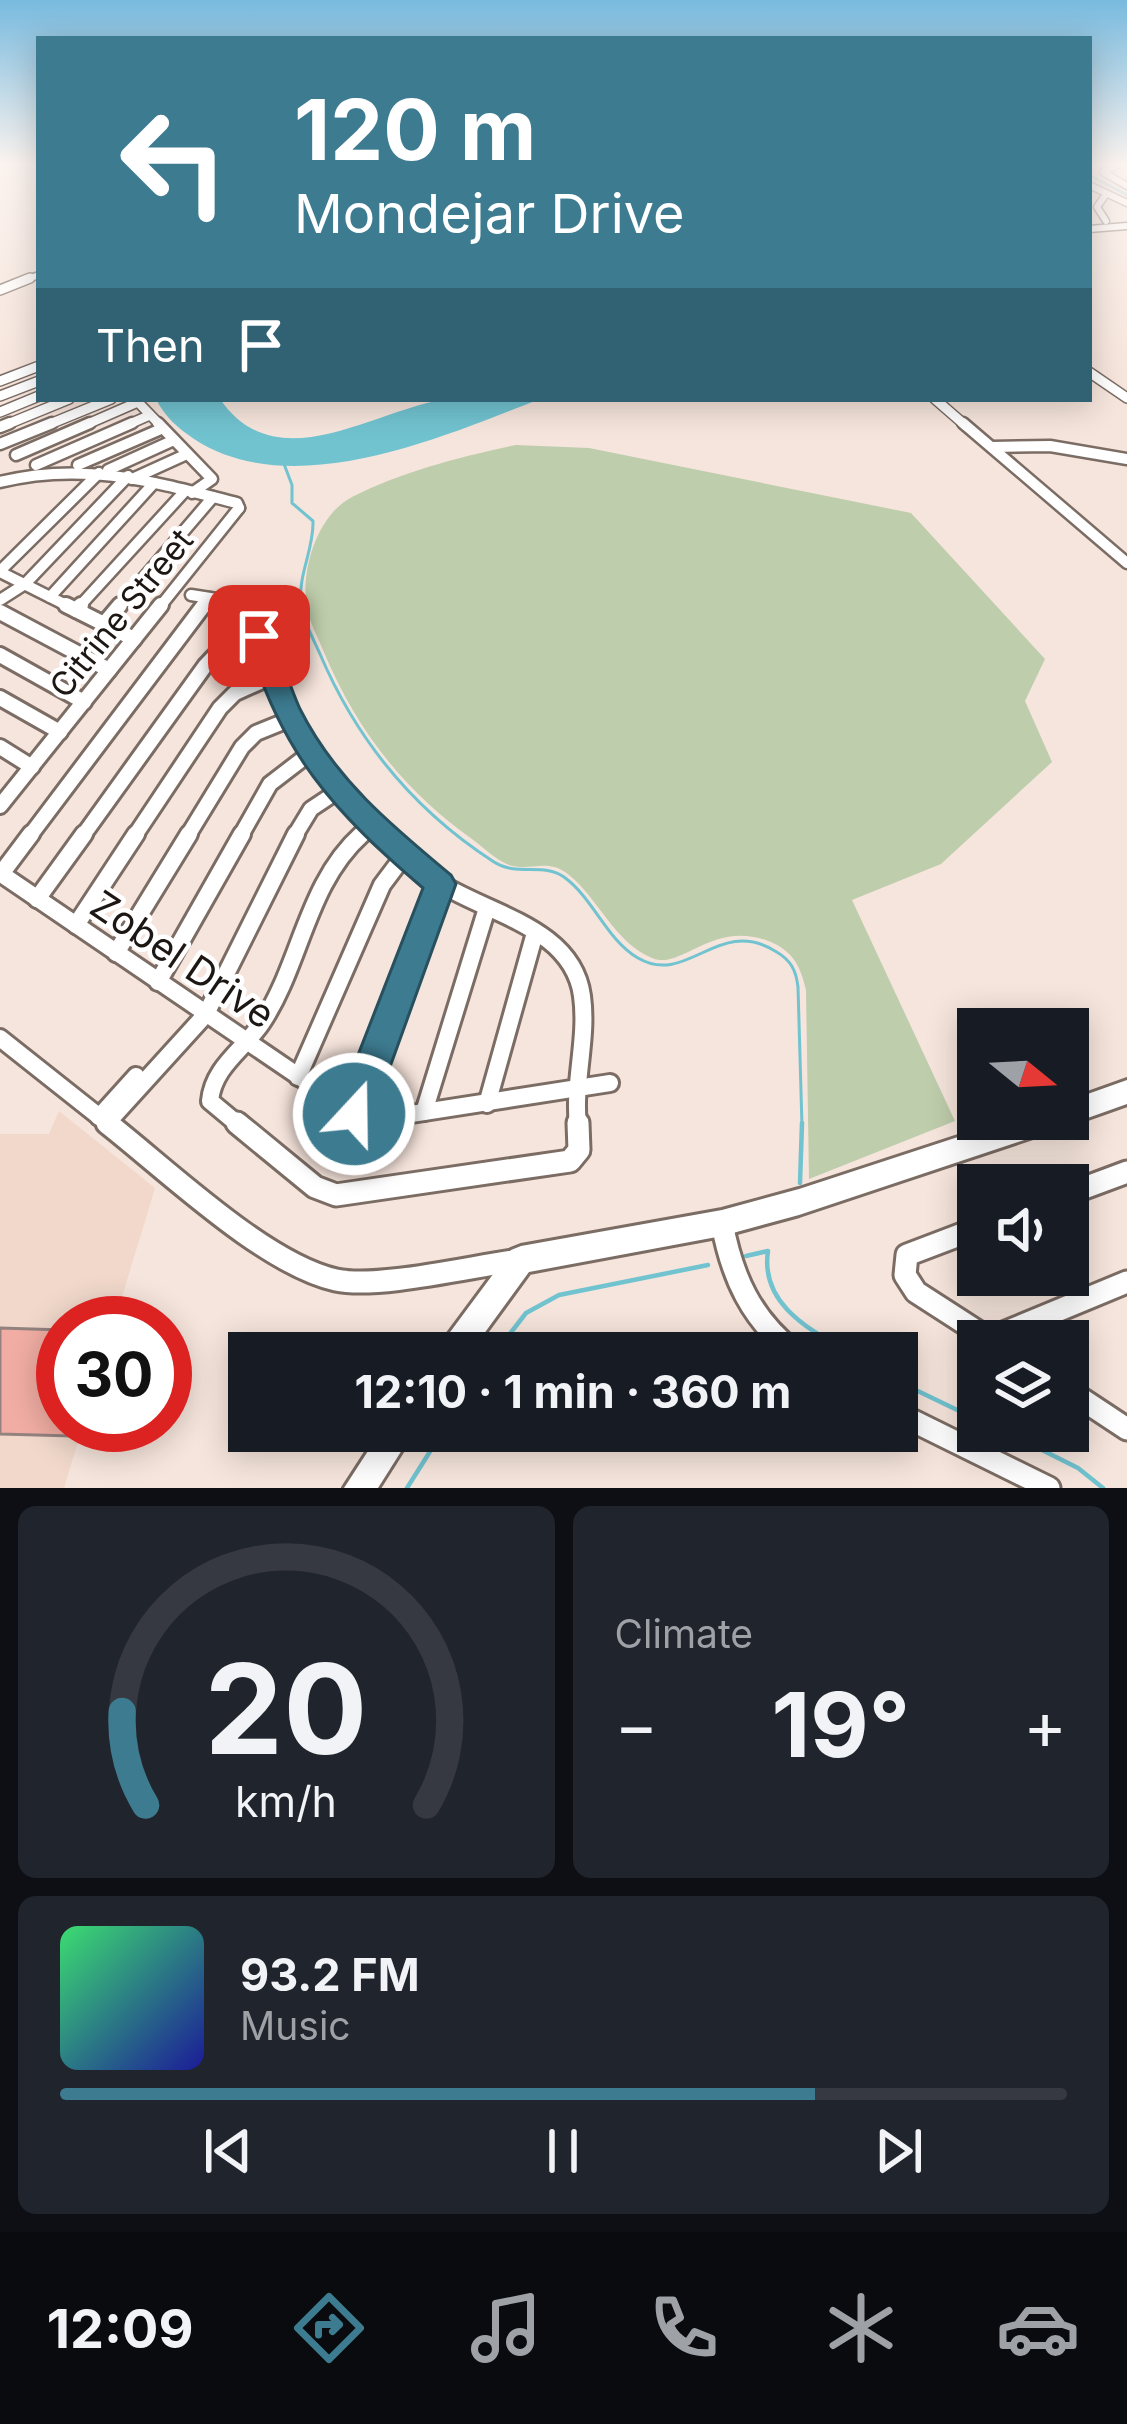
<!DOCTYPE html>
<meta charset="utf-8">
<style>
:root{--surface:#171b24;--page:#20242c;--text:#f1f3f6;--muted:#9ea1a6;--line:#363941;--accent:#3d7b90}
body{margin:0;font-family:Inter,sans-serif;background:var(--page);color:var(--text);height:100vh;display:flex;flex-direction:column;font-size:45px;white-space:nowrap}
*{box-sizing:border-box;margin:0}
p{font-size:39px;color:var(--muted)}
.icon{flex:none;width:66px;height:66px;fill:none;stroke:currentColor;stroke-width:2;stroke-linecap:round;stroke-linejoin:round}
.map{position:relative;height:1488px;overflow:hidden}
.side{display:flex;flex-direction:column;gap:18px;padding:18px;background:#0d0f14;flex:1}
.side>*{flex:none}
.hud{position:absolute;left:36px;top:36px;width:1056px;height:366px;border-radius:0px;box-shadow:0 6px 30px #0003;background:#3d7b90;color:#fff;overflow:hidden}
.needle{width:78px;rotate:108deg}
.controls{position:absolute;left:957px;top:1008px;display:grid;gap:24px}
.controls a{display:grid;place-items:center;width:132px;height:132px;border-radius:0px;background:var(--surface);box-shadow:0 6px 30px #0003;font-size:60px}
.speed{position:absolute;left:36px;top:1296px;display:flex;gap:24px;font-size:60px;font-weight:700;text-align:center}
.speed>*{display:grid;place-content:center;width:156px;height:156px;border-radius:50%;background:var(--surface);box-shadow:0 6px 30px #0003;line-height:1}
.speed .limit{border:18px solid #d22;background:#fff;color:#111}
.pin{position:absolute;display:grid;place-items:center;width:102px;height:102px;color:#fff;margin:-51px;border-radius:24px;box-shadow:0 6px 18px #0006}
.me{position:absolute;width:132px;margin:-66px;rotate:21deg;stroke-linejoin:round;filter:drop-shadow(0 0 9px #0008)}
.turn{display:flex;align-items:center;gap:42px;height:252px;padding:0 60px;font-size:54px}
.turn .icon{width:156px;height:156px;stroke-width:2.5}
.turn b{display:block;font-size:84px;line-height:102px}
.then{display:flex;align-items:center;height:114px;padding:0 60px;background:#0003;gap:24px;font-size:45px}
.big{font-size:90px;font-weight:700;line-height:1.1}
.side .card{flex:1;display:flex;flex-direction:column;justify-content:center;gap:18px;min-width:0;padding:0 42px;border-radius:18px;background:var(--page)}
.side .dial{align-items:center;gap:0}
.dial svg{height:312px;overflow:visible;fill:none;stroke:var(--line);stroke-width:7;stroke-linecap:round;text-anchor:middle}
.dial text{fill:var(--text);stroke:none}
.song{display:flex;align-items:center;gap:36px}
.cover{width:144px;height:144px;border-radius:18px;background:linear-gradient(135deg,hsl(140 70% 55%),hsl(240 70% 35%))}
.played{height:12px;border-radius:6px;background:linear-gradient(90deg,var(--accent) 75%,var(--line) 75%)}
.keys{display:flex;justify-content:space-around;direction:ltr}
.heat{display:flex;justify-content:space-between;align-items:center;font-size:66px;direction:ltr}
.side .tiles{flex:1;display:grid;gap:18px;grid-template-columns:1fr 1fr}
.card:last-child{grid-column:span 2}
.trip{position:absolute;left:228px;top:1332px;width:690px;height:120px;border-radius:0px;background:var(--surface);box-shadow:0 6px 30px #0003;font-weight:700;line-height:120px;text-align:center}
.dock{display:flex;height:192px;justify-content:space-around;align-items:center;background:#090b0e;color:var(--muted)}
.dock .icon{width:84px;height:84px}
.dock .selected{color:var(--accent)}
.dock b{font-size:54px;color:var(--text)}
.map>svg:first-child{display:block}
.built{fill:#f1d8cb}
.green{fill:#becdab}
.water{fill:#71c3d0}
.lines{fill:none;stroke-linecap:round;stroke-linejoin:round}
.stream-far1{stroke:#71c3d0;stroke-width:3}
.stream{stroke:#71c3d0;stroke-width:4.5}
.building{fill:#f1ada3;stroke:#94827f;stroke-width:3}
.minor-far5-casing{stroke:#7b6c64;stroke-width:9}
.minor-far4-casing{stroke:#7b6c64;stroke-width:12}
.minor-far3-casing{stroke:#7b6c64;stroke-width:15}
.minor-far2-casing{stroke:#7b6c64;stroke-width:20}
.minor-far1-casing{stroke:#7b6c64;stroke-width:22}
.minor-casing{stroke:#7b6c64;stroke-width:27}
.major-casing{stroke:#7b6c64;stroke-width:6}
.minor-far5{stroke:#fff;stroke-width:6}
.minor-far4{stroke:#fff;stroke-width:9}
.minor-far3{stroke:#fff;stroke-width:10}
.minor-far2{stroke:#fff;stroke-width:14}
.minor-far1{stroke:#fff;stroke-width:16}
.minor{stroke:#fff;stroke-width:21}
.major{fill:#fff;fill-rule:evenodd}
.route{fill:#3d7b90;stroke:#28505e;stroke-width:3}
.labels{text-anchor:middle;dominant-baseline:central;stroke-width:9;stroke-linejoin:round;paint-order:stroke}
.street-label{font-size:33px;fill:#1d1714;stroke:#fff}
.near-street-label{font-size:39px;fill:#1d1714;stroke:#fff}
</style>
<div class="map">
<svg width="1127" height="1488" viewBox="0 0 1127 1488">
<rect width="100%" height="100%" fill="#f6e5dc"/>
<polygon class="built" points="59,1111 155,1188 114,1323 63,1323 63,1425 83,1425 64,1488 0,1488 0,1134 49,1134"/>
<path class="green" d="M516,445L589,448L911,513L1045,659L1025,701L1052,762L941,864L852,900L955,1121L809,1179L806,990C801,968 794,952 771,942C713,918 681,971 652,958C615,943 598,898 569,875C548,857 531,872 509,865C496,860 483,847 472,839C402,789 356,729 323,650C317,635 310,624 307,608C300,571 317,515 352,497C404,471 460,457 516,445Z"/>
<path class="water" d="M156,399H220C276,481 372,411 445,399C475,395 509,399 540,399C440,438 292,503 194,439C178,428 165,417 156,399Z"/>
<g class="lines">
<g class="stream-far1">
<polyline points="1089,175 1127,195"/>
<path d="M284,464L292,485V503L313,521C314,549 298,575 301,602C303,621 313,638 320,654C357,741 415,811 494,862C517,877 543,862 564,877C594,899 606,939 638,958C687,987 718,916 775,951C791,960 796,970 798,987L802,1126"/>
</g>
<g class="stream">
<polyline points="800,1183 802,1123"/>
<path d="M746,1256L768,1251C760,1304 809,1329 849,1353"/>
<polyline points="495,1353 526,1313 559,1295 708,1265"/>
<polyline points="897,1381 978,1420"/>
<polyline points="1004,1431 1078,1468 1103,1488"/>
<polyline points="407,1488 443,1431"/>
</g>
</g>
<polygon class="building" points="0,1328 63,1330 63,1425 75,1425 72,1436 0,1434"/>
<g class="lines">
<defs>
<g id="minor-far5">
<polyline points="1117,165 1103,172 1127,186"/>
<polyline points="1089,185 1127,203"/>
<polyline points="1106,194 1097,207 1106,221"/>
<polyline points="1089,229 1127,226"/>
<polyline points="22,281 39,275"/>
</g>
<g id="minor-far4">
<polyline points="0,290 30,278"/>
<polyline points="1089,372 1127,398"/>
<polyline points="0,381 39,366"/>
<polyline points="0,396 39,381"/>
<polyline points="135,399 161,426"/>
<polyline points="935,399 966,426"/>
<polyline points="0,412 39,396"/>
<polyline points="3,426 69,399"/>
<polyline points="45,426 111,399"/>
<polyline points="83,426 138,402"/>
<polyline points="125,426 150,415"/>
</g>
<g id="minor-far3">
<polyline points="158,423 212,479 192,493"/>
<polyline points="963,423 1127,563"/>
<polyline points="0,427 10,423"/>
<polyline points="0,444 52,423"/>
<polyline points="992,447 1050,446 1127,459"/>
<polyline points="16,455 90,423"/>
<polyline points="36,465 132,423"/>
<polyline points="78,465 161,429"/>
<polyline points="108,470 174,440"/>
<polyline points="132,479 187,454"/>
<path d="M0,482C84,461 155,482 237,503L239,508"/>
<polyline points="0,571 99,473"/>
<polyline points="0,572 72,608"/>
<polyline points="191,595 275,608"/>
<polyline points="50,597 154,483"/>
<polyline points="0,600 25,584 128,476"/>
<polyline points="78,608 185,491"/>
<polyline points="118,608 213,497"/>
<polyline points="159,608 239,508"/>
<polyline points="202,608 209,598"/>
</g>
<g id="minor-far2">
<polyline points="66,605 134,639"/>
<polyline points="255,605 282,609"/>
<path d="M258,605C267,693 310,763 370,827"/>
<polyline points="76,610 81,605"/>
<polyline points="0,612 109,670"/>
<polyline points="104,624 120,605"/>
<polyline points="0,655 84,702"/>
<polyline points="0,698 60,732"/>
<polyline points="0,747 32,767"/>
<polyline points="0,806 161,605"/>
<polyline points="370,827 380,837"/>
<polyline points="29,837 204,605"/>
<polyline points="82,837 205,666 223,647 259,636"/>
<polyline points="134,837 220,708 235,693 271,677"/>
<polyline points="187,837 242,747 256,733 293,718"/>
<polyline points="240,837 270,784 309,754"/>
<polyline points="294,837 311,809 338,791"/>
<polyline points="359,837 370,827"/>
</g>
<g id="minor-far1">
<path d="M377,834C398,853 419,871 443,885C492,915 573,929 582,996C588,1039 573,1082 578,1126"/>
<polyline points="0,873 354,1114 392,1117 610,1083"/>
<polyline points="1,874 31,834"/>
<polyline points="37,899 84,834"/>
<polyline points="76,925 136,834"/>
<polyline points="116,953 189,834"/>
<polyline points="158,982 242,834"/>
<polyline points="0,1038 111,1126"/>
<polyline points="298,1077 382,885 403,857"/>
<polyline points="487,1104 535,933"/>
<polyline points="424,1112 487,908"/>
<polyline points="354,1114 441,884"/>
<polyline points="99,1117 136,1076"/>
<polyline points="107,1123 206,1014 296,834"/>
<path d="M240,1126L210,1101C213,1067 243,1050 261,1024C301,965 306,884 362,834"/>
</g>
<g id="minor">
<path d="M107,1123C166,1169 264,1264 336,1280C379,1289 473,1266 520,1260"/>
<polyline points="237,1123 315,1187 336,1195 570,1161 579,1150 578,1123"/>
<polyline points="1068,1194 1127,1172"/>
<path d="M722,1223C732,1277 751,1319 795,1353"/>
<polyline points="978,1228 907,1255 905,1275 916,1292 992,1341"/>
<polyline points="989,1339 1127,1282"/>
<polyline points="1068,1390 1127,1429"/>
<polyline points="897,1413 1049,1488"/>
</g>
<g id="major">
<polygon points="1127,1080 1127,1104 1068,1125 1062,1123 1060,1128 799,1215 722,1236 529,1272 470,1353 438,1353 442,1343 511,1250 521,1246 722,1210 799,1189 1013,1119 1068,1119 1068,1101"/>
<polygon points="381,1431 414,1431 378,1488 344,1488"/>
</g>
</defs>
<use href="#minor-far5" class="minor-far5-casing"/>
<use href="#minor-far4" class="minor-far4-casing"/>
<use href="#minor-far3" class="minor-far3-casing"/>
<use href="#minor-far2" class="minor-far2-casing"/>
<use href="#minor-far1" class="minor-far1-casing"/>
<use href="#minor" class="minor-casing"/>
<use href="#major" class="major-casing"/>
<use href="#minor-far5" class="minor-far5"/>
<use href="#minor-far4" class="minor-far4"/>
<use href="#minor-far3" class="minor-far3"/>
<use href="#minor-far2" class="minor-far2"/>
<use href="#minor-far1" class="minor-far1"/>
<use href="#minor" class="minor"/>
<use href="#major" class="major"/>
</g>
<linearGradient id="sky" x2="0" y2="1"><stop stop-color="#78bade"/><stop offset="0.44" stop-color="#fbf3ef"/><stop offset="1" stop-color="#fbf3ef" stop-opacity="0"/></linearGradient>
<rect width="1127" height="373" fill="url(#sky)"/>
<path class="route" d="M259,627C274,632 291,691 300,709C335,779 392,826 451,875L456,884L373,1114L367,1127L354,1132L341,1127L335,1114L423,888C334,812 279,752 247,636Z"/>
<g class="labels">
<g class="street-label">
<text transform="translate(121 613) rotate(-51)">Citrine Street</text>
</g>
<g class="near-street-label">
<text transform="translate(183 959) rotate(34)">Zobel Drive</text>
</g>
</g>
</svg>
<div class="controls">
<a><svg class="needle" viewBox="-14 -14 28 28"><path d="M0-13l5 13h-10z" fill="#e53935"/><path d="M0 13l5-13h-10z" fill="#9ea1a6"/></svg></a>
<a><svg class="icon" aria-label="sound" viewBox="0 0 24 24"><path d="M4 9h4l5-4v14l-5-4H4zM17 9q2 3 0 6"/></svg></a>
<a><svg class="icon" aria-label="layers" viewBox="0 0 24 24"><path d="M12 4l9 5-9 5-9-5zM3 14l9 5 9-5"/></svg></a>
</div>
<div class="speed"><div class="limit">30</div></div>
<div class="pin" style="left:259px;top:636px;background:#d93025"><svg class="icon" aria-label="arrive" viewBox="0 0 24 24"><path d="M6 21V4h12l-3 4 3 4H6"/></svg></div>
<svg class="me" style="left:354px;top:1114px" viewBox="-20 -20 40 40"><circle r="17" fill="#3d7b90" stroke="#fff" stroke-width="3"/><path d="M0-11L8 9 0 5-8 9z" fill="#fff"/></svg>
<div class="trip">12:10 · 1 min · 360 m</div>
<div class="hud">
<div class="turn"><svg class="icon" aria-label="left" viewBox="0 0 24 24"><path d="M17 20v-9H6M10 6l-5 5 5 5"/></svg><div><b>120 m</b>Mondejar Drive</div></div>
<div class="then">Then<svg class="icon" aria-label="arrive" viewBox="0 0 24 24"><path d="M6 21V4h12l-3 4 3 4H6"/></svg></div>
</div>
</div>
<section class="side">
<div class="tiles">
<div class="card dial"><svg viewBox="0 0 100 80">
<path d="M14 69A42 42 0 1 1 86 69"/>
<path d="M14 69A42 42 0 0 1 8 45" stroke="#3d7b90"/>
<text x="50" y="56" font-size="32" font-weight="700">20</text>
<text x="50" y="72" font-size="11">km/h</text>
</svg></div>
<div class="card"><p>Climate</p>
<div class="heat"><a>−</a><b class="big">19°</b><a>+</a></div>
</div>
<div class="card">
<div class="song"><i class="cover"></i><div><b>93.2 FM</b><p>Music</p></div></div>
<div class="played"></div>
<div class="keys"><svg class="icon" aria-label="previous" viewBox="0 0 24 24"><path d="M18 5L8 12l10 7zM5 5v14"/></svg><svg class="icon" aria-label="pause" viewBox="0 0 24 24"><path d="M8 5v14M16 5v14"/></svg><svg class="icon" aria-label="next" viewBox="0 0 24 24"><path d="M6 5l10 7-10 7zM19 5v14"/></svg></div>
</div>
</div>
</section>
<nav class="dock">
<b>12:09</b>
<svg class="icon selected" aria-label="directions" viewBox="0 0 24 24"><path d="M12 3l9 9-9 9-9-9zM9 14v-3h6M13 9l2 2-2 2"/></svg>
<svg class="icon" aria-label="music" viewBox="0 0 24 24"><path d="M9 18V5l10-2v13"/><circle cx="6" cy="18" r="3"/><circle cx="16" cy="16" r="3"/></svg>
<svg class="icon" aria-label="phone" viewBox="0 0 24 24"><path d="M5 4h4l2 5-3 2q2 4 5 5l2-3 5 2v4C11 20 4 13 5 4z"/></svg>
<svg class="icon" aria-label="climate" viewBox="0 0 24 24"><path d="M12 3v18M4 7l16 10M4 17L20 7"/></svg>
<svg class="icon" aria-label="car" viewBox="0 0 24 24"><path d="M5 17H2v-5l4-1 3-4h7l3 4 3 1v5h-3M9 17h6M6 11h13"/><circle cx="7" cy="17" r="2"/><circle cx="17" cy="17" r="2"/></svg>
</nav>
